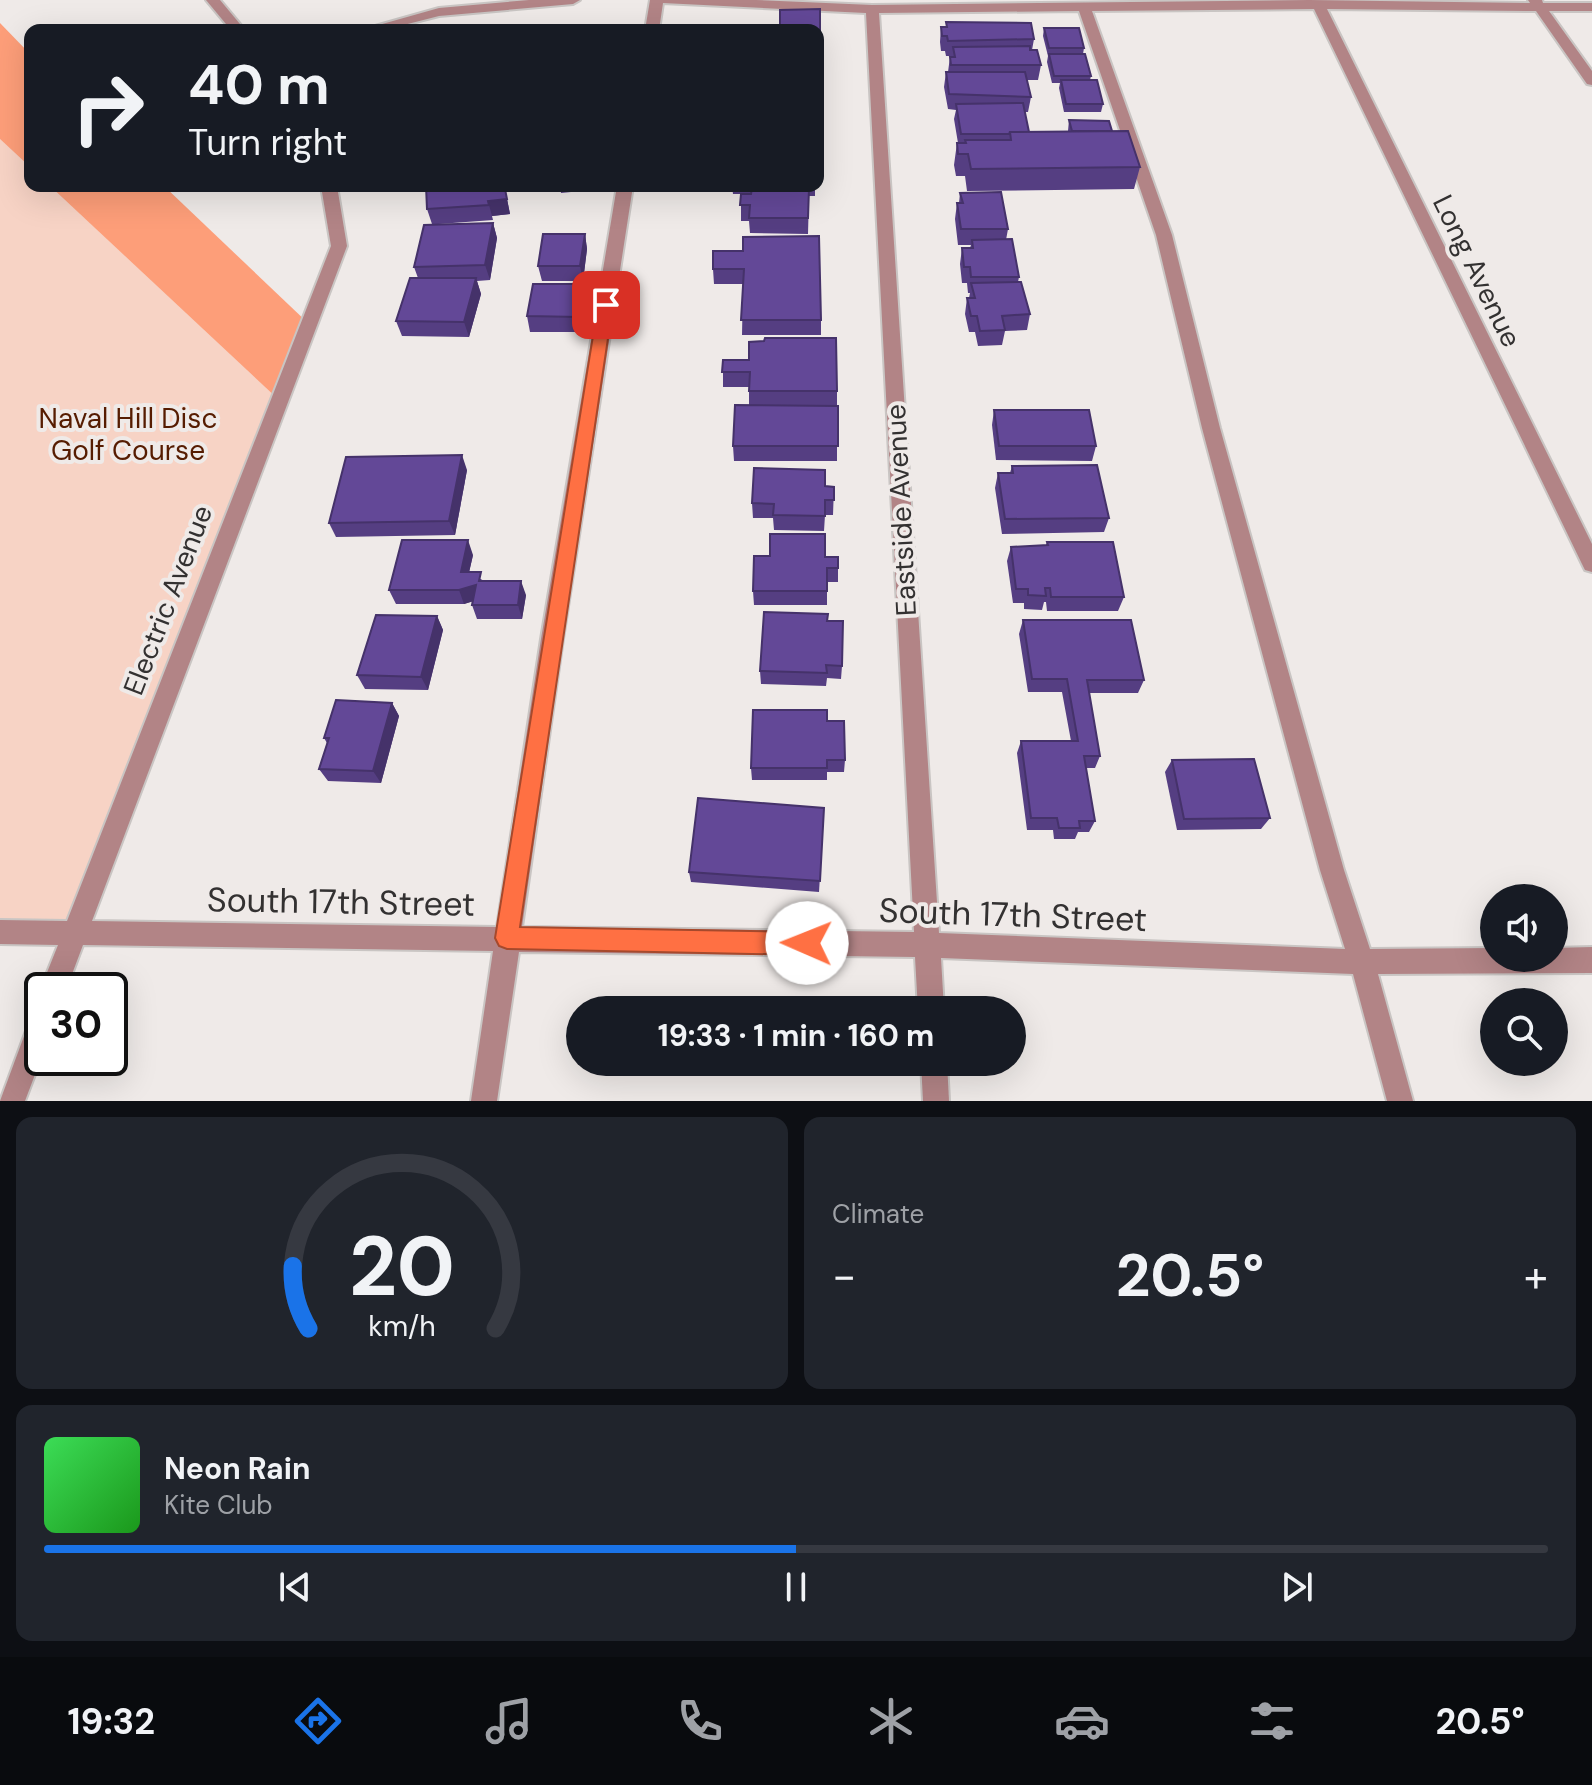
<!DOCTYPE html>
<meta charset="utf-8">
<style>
:root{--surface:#171b24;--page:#20242c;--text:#f1f3f6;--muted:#9ea1a6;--line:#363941;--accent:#1a73e8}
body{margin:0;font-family:"DM Sans",sans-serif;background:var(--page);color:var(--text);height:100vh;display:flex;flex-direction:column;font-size:30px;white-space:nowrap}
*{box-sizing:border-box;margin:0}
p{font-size:26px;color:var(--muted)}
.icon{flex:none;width:44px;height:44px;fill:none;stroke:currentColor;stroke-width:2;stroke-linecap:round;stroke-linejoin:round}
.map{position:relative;height:1101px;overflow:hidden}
.panel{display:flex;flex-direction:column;gap:16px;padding:16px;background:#0d0f14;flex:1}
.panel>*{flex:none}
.banner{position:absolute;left:24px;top:24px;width:800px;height:168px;border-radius:16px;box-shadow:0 8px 32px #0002;background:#171b24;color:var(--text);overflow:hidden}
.tools{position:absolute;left:1480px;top:884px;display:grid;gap:16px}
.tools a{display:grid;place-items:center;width:88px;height:88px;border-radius:50%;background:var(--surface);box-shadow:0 8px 32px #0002;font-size:40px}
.speed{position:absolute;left:24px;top:972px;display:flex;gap:16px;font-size:40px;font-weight:700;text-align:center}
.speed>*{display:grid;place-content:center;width:104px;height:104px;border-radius:50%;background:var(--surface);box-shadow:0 8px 32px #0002;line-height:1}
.speed .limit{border:4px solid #111;border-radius:12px;background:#fff;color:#111}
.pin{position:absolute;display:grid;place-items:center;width:68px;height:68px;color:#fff;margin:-34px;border-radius:16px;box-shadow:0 4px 12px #0006}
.me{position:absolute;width:88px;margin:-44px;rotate:271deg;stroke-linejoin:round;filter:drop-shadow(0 0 6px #0008)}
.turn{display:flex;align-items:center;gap:28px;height:168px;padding:0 32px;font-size:36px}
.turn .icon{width:104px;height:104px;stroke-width:2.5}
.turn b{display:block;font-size:56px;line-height:68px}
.big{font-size:60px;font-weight:700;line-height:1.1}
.panel .tile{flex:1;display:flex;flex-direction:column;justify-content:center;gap:12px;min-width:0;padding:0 28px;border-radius:16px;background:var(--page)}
.panel .dial{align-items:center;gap:0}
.dial svg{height:208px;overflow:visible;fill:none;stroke:var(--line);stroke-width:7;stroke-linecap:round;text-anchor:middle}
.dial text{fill:var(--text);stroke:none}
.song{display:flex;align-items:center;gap:24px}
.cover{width:96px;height:96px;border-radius:12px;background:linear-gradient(135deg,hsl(130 70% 55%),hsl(120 70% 35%))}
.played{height:8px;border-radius:4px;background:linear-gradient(90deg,var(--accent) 50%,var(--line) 50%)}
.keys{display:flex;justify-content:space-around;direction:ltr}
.heat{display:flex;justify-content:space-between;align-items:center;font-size:44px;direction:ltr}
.panel .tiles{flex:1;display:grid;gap:16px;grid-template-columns:1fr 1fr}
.tile:last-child{grid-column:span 2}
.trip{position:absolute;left:566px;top:996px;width:460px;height:80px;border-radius:40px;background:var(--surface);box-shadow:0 8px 32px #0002;font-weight:700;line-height:80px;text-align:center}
.tab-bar{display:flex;height:128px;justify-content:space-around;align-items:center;background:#090b0e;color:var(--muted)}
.tab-bar .icon{width:56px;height:56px}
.tab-bar .active{color:var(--accent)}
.tab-bar b{font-size:36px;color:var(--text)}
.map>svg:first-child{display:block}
.green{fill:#f7d3c5}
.forest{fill:#fd9e79}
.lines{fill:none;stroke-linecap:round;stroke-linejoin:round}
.minor-casing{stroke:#c9c5c3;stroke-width:4}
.minor{fill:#b28486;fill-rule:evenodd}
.wall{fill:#553e82}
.shaded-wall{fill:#45326a}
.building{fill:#634897;stroke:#45326a;stroke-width:2}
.route{fill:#ff7043;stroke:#a6492c;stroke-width:2}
.labels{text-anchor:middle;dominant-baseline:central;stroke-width:8;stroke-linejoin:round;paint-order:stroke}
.street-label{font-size:28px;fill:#333131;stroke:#efeae8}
.park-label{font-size:28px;fill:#561c01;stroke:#efeae8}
.near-street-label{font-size:34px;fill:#333131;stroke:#efeae8}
</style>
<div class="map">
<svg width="1592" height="1101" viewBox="0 0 1592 1101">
<rect width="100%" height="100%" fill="#efeae8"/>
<polygon class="green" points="0,139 30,167 30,186 50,186 279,400 79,919 0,933"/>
<g class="forest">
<polygon points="0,23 30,54 30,167 0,139"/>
<polygon points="50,186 164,186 309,324 279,400"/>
</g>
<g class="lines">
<defs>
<g id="minor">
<polygon points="206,0 220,0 245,30 231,30"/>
<polygon points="529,0 580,0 573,4 439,16 384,30 361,30 439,8"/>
<path d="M650,0H756L872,5L1309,0L1530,3L1528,0H1542L1543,3H1592V11H1549L1592,71V85L1587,84L1536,11L1327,9L1592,544V572L1585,570L1582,564L1314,9L1092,11L1172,235L1220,428L1344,870L1370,949L1494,948V958H1554V948L1592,947V973L1378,974L1413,1101H1387L1353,974L941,958L944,1010H918L915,957L519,952L497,1101H471L493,951L83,945L66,990H42V994L40,990L58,945L0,944V920L67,921L331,246L321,186H337L347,246L92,921L497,927L541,639L617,186H633L563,639L522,927L914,932L866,13L663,3L659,30H645ZM1079,11L1156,235L1202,428L1320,870L1345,949L939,933L879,13Z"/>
<polygon points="42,1008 42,1056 25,1101 0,1101 33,1012"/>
<polygon points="921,1062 947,1062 949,1101 923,1101"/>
</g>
</defs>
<use href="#minor" class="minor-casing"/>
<use href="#minor" class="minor"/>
</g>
<g class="wall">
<polygon points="820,9 820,67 822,67 821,106 818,106 818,30"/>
<polygon points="946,22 1034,39 1032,50 1041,65 1038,80 1027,80 1031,97 1028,112 1025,112 1029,132 1068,131 1069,120 1112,131 1140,167 1134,189 967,191 965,176 956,176 954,165 957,143 958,143 954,119 956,110 948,109 944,87 946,72 948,72 950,57 951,56 946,56 945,51 941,51 940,42 941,27 946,27"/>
<polygon points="1044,28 1084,48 1083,54 1091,76 1090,80 1103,104 1101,112 1064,112 1059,88 1060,83 1052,83 1047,62 1048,56 1043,36"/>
<polygon points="560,186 601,186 601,189 561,193"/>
<polygon points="732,186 815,186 815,196 809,196 808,234 750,233 749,221 741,221 741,194 733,194"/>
<polygon points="505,189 510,214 492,216 493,220 439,224 493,223 497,238 490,280 477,281 481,294 469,337 402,336 396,321 418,278 414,267 432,224 427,209"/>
<polygon points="960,193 1008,229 1006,240 1019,277 1018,282 1030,314 1027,330 1005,331 1002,345 978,346 975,332 969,332 965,314 967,298 969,298 970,293 968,293 967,283 962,283 960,264 962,248 970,248 971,245 958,245 955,219 957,203 959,203"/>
<polygon points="585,234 587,249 583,281 542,281 538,266"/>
<polygon points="743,251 821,320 821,335 742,335 743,284 714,284 713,269"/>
<polygon points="588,300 582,332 530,332 527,316"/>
<polygon points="723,360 837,391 837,461 734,461 733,446 749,405 749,387 723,387"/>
<polygon points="994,410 1096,446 1092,461 996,460 992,425"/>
<polygon points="1012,466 1109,518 1104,532 1002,534 995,488 998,473 1010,473"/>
<polygon points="467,470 455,535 336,537 329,523"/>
<polygon points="825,486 834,487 833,515 825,515 824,531 774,530 773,518 753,518 752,503"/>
<polygon points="1047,542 1124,597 1118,611 1047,611 1046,602 1044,602 1042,610 1024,609 1024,603 1013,603 1007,561 1011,547 1046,545"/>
<polygon points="473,555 469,572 484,581 526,595 522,619 477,619 472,605 473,601 464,604 396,604 389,590"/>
<polygon points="825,557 838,568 838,582 827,582 827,605 754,605 753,591"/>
<polygon points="437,616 443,630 428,690 365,689 357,675"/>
<polygon points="1023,620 1144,680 1138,693 1089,693 1100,756 1095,768 1086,768 1095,821 1089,832 1078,832 1075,839 1054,839 1053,830 1027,830 1017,753 1021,741 1071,741 1062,692 1028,692 1019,634"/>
<polygon points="827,621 842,666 841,679 827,678 826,686 761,684 760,671"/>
<polygon points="392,703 399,716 381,783 328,781 319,769 327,743 324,738"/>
<polygon points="827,721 845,760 844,772 827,772 827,780 752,780 751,768"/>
<polygon points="1172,760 1270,818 1261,829 1177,830 1165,772"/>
<polygon points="824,808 819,892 691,882 689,872"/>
</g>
<g class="shaded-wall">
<polygon points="495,186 498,186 499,200 505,189 510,214 492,216 488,201"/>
<polygon points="493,223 497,238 490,280 485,265"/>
<polygon points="585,234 587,249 583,281 580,266"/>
<polygon points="476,278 481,294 469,337 464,322"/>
<polygon points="585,284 588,300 582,332 579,317"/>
<polygon points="462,455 467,470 455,535 449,521"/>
<polygon points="468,540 473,555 466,586 461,572"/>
<polygon points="521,581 526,595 522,619 518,605"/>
<polygon points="476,585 481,599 464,604 459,590"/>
<polygon points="437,616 443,630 428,690 421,677"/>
<polygon points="392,703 399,716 381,783 373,771"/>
</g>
<g class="building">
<polygon points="820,9 820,59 818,59 818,30 780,30 780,10"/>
<polygon points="946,22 1031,23 1034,39 948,41 947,36 942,36 941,27 947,27"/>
<polygon points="512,27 552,27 552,30 511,30"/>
<rect x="584" y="27" width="44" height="3"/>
<polygon points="1044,28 1079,28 1084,48 1049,48"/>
<polygon points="1030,46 1030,50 1037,50 1041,65 951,65 950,57 955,57 953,47"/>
<polygon points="1049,54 1085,54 1091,76 1054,76"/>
<polygon points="818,67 822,67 821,91 818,90"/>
<polygon points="946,72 1025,72 1031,97 949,94"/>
<polygon points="1061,80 1097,80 1103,104 1066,104"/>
<polygon points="1023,103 1029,132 1010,132 1009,134 961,134 956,104"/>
<polygon points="1069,120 1109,121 1112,131 1072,131"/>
<polygon points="1128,131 1140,167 971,169 968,154 958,154 957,143 966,143 965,140 1011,140 1010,132"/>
<polygon points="426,186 495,186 496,190 505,189 507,199 488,201 489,205 427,209"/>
<polygon points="752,188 809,188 808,218 749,218 750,205 740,205 741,194 751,194"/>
<polygon points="1001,192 1008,229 961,229 957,203 963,203 960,193"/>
<polygon points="493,223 485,265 414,267 424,225"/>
<polygon points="543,234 585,234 580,266 538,266"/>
<polygon points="819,236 821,320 741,320 744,269 713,269 713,251 743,251 743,237"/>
<polygon points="1012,239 1019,277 971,277 970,267 964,267 962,248 973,248 972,240"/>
<polygon points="410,278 476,278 464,322 396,321"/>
<polygon points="1021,282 1030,314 1002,316 1005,330 980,331 977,316 971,316 967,298 975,298 971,283"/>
<polygon points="533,284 585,284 579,317 527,316"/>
<polygon points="765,338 836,338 837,391 749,391 750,372 722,372 723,360 749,360 749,342 764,341"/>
<polygon points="735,405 838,406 838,446 733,446"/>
<polygon points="994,410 1089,410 1096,446 999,446"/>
<polygon points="462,455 449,521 329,523 346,457"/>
<polygon points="1097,465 1109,518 1005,519 998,473 1013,473 1012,466"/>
<polygon points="754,468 825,470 825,486 834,487 834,500 825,500 825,516 773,515 774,504 752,503"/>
<polygon points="770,534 825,534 825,557 838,557 838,568 827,568 827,591 753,591 754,556 770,556"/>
<polygon points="402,540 468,540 461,572 481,572 479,581 521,581 518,605 472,605 476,585 459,590 389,590"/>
<polygon points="1047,542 1113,542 1124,597 1051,597 1050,588 1045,588 1046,596 1028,595 1028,589 1016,589 1011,547 1048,545"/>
<polygon points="764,612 828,614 827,621 843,621 842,666 826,665 827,673 760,671"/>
<polygon points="376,615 437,616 421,677 357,675"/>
<polygon points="1023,620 1131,620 1144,680 1087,680 1100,756 1084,756 1095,821 1079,821 1080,828 1059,828 1057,818 1031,818 1021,741 1078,741 1067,679 1032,679"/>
<polygon points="336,700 392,703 373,771 319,769 329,738 324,738"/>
<polygon points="753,710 827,710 827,721 844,721 845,760 827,760 827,768 751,768"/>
<polygon points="1254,759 1270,818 1184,819 1172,760"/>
<polygon points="698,798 824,808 820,881 689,872"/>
</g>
<polygon class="route" points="606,300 613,305 520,927 807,932 815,935 818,943 815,951 807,955 507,949 499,946 495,938 598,305"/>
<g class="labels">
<g class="street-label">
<text transform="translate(1477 271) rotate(64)">Long Avenue</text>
<text transform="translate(901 510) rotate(-93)">Eastside Avenue</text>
<text transform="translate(168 600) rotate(-69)">Electric Avenue</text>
</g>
<g class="park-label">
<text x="128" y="418">Naval Hill Disc<tspan x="128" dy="32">Golf Course</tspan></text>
</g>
<g class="near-street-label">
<text transform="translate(341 902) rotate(1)">South 17th Street</text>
<text transform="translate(1013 915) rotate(2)">South 17th Street</text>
</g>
</g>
</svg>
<div class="tools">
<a><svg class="icon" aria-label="sound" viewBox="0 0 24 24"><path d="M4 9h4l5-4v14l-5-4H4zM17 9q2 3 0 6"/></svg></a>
<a><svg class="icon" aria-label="search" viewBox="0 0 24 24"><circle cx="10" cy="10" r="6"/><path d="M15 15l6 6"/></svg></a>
</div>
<div class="speed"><div class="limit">30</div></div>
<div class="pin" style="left:606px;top:305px;background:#d93025"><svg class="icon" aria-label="arrive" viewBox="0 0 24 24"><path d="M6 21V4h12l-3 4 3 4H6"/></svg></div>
<svg class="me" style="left:807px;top:943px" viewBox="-20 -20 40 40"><circle r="19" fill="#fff"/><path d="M0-13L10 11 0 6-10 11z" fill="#ff7043"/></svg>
<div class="trip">19:33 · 1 min · 160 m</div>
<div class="banner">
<div class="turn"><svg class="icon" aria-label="right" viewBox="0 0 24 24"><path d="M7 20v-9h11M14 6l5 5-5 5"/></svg><div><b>40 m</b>Turn right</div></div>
</div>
</div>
<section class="panel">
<div class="tiles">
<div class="tile dial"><svg viewBox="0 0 100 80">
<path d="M14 69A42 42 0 1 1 86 69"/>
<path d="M14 69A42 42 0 0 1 8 45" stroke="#1a73e8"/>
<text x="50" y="56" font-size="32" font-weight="700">20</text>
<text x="50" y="72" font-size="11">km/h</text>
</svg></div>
<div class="tile"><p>Climate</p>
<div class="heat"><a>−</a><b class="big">20.5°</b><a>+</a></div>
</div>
<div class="tile">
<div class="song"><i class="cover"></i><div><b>Neon Rain</b><p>Kite Club</p></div></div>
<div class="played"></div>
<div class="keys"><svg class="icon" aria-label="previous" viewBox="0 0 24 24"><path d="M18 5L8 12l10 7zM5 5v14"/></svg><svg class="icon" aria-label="pause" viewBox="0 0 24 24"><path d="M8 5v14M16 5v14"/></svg><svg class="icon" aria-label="next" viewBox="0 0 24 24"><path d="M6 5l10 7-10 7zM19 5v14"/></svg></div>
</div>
</div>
</section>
<nav class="tab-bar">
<b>19:32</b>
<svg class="icon active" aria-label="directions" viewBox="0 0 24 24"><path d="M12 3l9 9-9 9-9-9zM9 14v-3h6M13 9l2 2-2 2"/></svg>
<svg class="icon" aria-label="music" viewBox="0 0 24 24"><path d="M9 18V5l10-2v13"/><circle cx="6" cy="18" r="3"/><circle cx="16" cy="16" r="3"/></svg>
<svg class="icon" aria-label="phone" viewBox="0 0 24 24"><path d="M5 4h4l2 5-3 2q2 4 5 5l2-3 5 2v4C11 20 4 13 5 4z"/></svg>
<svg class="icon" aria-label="climate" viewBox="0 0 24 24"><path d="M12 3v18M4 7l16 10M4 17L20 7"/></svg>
<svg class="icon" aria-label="car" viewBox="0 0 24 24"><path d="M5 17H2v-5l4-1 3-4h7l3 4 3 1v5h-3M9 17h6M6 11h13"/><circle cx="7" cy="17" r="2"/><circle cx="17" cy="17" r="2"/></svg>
<svg class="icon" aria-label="filters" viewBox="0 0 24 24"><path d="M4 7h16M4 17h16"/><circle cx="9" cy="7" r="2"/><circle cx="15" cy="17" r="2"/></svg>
<b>20.5°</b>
</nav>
